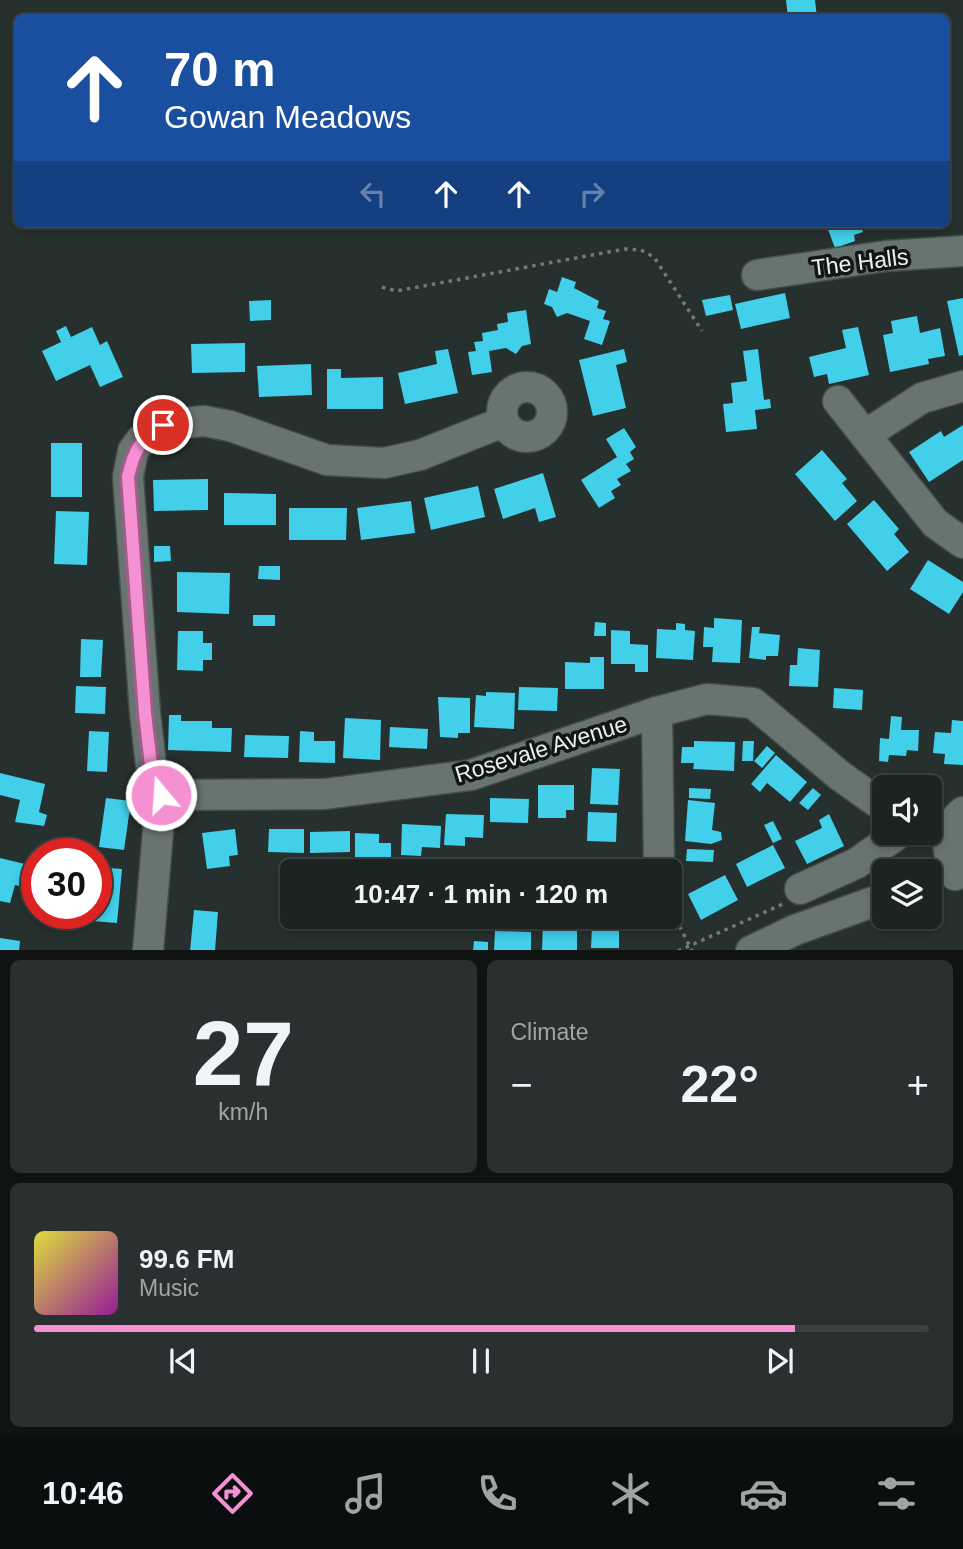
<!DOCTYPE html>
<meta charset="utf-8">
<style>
:root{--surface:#1c2422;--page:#29302f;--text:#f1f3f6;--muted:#a0a4a5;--line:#3a4140;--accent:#f591d2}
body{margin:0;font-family:Helvetica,sans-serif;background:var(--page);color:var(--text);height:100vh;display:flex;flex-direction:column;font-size:26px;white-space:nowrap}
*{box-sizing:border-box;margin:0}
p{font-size:23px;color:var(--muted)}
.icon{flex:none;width:38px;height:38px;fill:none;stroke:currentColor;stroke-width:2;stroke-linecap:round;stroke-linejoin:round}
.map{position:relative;height:950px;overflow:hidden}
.details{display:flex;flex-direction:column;gap:10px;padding:10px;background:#0f1413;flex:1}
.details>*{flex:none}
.top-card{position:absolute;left:14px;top:14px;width:936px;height:214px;border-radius:10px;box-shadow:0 4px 10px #0003,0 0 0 2px var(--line);background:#1a4fa0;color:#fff;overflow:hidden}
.controls{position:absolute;left:872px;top:775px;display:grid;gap:14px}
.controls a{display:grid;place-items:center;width:70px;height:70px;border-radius:10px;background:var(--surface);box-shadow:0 4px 10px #0003,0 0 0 2px var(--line);font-size:35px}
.speed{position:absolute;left:21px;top:838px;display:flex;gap:14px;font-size:35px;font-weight:700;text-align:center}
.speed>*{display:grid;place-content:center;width:91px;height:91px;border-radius:50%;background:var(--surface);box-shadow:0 4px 10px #0003,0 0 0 2px var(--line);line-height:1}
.speed .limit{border:10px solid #d22;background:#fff;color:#111}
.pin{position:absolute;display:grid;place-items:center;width:60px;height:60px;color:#fff;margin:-30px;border:4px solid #fff;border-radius:50%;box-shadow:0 2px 7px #0007}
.me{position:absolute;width:77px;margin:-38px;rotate:342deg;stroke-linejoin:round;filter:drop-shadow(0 0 5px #0008)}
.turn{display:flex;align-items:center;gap:24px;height:147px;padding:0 35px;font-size:32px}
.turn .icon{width:91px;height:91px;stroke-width:2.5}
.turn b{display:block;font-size:49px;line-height:60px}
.lanes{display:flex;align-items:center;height:66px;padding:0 35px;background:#0003;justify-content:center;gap:35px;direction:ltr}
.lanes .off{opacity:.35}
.big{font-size:52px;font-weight:600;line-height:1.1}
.details .widget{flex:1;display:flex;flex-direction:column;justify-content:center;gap:10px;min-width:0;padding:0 24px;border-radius:10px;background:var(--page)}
.details .dial{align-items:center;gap:0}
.dial b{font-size:91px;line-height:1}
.song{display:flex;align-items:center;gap:21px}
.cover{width:84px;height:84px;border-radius:10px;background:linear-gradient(135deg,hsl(60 70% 55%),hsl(300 70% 35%))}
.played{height:7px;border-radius:4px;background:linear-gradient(90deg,var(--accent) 85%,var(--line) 85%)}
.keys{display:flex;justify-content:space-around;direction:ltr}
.heat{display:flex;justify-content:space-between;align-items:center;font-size:38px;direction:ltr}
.details .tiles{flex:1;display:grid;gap:10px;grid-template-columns:1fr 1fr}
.widget:last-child{grid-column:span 2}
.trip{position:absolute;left:280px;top:859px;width:402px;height:70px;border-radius:10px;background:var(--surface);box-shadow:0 4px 10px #0003,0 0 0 2px var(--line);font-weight:600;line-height:70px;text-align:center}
.dock{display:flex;height:112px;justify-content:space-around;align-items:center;background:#0b0e0e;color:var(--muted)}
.dock .icon{width:49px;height:49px}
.dock .active{color:var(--accent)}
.dock b{font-size:32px;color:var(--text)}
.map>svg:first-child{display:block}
.building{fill:#41cfea}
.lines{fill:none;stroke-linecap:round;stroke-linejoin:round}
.minor-casing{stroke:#444c4a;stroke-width:33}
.path{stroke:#717a78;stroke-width:3.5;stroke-dasharray:3.5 5;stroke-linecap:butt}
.minor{stroke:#687471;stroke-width:30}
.route-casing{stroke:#9f5e88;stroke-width:18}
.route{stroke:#f591d2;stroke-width:12}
.labels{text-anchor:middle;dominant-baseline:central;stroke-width:7;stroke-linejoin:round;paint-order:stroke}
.street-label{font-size:23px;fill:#ebf1f0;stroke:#121716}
</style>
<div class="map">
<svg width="963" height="951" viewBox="0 0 963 951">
<rect width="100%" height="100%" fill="#26302e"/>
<g class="building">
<polygon points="786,0 815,0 817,18 788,18"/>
<polygon points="826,224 860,224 863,232 854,235 855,241 835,248"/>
<polygon points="562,277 576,282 574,288 599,301 597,308 606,311 603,319 610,321 602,345 584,339 590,321 567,313 557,317 552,307 544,304 549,289 557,292"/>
<polygon points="785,293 790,318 741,329 735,304"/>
<polygon points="730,295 733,310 706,316 702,300"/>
<polygon points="963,298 963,355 959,356 947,301"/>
<polygon points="271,300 271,320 250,321 249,301"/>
<polygon points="526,310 531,344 522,346 516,354 506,348 489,351 492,372 472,375 468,352 476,351 474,342 483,341 482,333 498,330 497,324 508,322 507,313"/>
<polygon points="917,316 920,333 940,328 945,356 928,359 929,364 890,372 883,335 893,333 891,321"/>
<polygon points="66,326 71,337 92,327 100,345 107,341 123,377 100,387 90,365 56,381 42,351 61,342 56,331"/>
<polygon points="858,327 869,375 829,384 827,374 814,377 809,357 846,348 842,330"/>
<polygon points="245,343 245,372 192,373 191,344"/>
<polygon points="448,349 458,393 405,404 398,373 437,364 435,351"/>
<polygon points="624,349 627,362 616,365 626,408 593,416 579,360"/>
<polygon points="758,349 764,400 770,399 771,408 755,410 757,429 726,432 723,404 733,403 731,383 747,381 743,351"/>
<polygon points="311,364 312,395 259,397 257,366"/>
<polygon points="327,369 341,369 341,378 383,377 383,409 327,409"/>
<polygon points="963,425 963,460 929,482 909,452 941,431 944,437"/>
<polygon points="624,428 636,447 630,452 634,459 626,464 631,471 617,479 621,485 611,491 615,498 599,508 581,480 617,457 606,439"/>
<rect x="51" y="443" width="31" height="54"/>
<polygon points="822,450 847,479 842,483 857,501 835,521 795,474"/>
<polygon points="543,473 556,517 539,522 535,508 503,519 494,489"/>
<polygon points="208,479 208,510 154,511 153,480"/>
<polygon points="478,486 485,517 431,530 424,498"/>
<polygon points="224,493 276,494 276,525 224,525"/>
<polygon points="874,500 899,529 894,534 909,552 887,571 847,524"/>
<polygon points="411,501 415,533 361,540 357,508"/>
<polygon points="289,508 347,508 346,540 289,540"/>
<polygon points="56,511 89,512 87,565 54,564"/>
<polygon points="154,546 170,546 171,561 154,562"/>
<polygon points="928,560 963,582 963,592 949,614 910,589"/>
<polygon points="259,566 280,566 280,580 258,579"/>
<polygon points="177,572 230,573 229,614 177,612"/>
<rect x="253" y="615" width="22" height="11"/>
<polygon points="714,618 742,620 740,663 712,662 713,647 703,647 704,627 714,628"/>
<polygon points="595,622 606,623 606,636 594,636"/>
<polygon points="676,623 685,624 685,630 695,631 693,660 656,658 657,629 676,630"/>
<polygon points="752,627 760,627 759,633 780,635 778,656 766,656 766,660 749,658"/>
<polygon points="611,630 630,631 630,644 648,645 648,672 635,672 635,664 611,664"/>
<polygon points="178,631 203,631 203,643 212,643 212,660 203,660 203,671 177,670"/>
<polygon points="81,639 103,640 101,677 80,677"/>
<polygon points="798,648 820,650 818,687 789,686 790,665 797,665"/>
<polygon points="590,657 604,657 604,689 565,689 565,662 590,663"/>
<polygon points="76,686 106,687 105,714 75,713"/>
<polygon points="519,687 558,688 557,711 518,710"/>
<polygon points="834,688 863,690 862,710 833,708"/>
<polygon points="486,692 515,693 514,729 474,727 476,695 486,696"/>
<polygon points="438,697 470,698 470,733 458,733 458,738 440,737"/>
<polygon points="169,715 181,715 181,721 212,721 212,728 232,728 231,752 168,750"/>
<polygon points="891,716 902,717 901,730 919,730 918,751 907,750 906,756 889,755 888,762 879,761 880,738 889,739"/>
<polygon points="345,718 381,720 380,760 343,758"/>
<polygon points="952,720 963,721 963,765 944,764 945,754 933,753 935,732 951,733"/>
<polygon points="390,727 428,729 427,749 389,747"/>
<polygon points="89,731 109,732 107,772 87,771"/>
<polygon points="300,731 314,732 314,741 335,741 335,763 299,762"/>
<polygon points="245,735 289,736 288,758 244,757"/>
<polygon points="694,741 735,742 734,771 693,769 694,763 681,763 682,747 694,747"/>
<polygon points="743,741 754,741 753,761 742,761"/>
<polygon points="767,746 775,753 762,768 754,761"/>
<polygon points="776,755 807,782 790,802 767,783 760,792 751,784"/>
<polygon points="592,768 620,769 618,805 590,804"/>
<polygon points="0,773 45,784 39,812 47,815 44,826 15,822 20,800 0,795"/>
<polygon points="538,785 574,785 574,810 566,810 566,818 538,818"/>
<polygon points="689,788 711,789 710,799 689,798"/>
<polygon points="813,788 821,795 808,810 799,803"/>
<polygon points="106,798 131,801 124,850 99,847"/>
<polygon points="490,798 529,799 528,823 490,822"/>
<polygon points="688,800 715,803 712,830 721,832 722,840 711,844 685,841"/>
<polygon points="588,812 617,813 616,842 587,841"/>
<polygon points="446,814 484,815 483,838 465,837 465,846 444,845"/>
<polygon points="829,814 844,846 807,864 795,841 822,828 819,820"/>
<polygon points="773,821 782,839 773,843 764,825"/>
<polygon points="402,824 441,826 440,848 422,847 421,856 401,855"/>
<polygon points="235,829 238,855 229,856 230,866 207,869 202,833"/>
<polygon points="269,829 304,829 304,853 268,852"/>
<polygon points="350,831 350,852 310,853 310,832"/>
<polygon points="355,833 379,834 379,843 391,843 391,864 355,863"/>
<polygon points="773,845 785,868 747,887 736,864"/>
<polygon points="687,849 714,850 713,862 686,861"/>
<polygon points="0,858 37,867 33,889 15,885 10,903 0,901"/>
<polygon points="597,862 617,863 616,872 596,872"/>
<polygon points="98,867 122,869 117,923 92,921 93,914 96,914"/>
<polygon points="725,875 738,900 701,920 688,894"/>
<polygon points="194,910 218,912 215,951 190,951"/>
<polygon points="566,917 577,917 577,951 542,951 543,922 566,922"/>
<polygon points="592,927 619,927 619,948 591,948"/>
<polygon points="495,931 531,932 531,951 494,951"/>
<polygon points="0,938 20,941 19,951 0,951"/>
<polygon points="474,941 488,942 488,951 473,951"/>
</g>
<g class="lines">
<defs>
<g id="minor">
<polyline points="757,275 886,256 963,251"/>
<circle cx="527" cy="412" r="25"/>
<polyline points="838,401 935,523 963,543"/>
<polyline points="865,435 922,398 963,386"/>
<polyline points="657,712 659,866"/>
<polyline points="161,795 325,794 471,775 657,712 707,699 753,703 839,775 884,807"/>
<path d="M955,875C948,851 941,830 963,812"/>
<polyline points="800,889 857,863 899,833"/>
<polyline points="148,951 161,795 151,765 145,713 128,477 133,451 141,440 163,425 204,421 230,426 327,460 384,463 420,455 503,422"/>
<polyline points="751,951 795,930 884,898"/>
</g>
</defs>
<use href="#minor" class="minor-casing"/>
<g class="path">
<polyline points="382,287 396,291 625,249 641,250 654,257 702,331"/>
<polyline points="674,885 677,890 678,923 692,951"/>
<polyline points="678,951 783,904"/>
</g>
<use href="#minor" class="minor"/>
</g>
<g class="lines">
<defs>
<path id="route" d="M161,795L151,765L145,713L128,477C134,450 140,440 163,425"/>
</defs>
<use href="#route" class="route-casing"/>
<use href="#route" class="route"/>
</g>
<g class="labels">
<g class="street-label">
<text transform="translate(860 262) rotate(-7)">The Halls</text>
<text transform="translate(541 749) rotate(-17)">Rosevale Avenue</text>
</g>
</g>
</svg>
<div class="controls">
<a><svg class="icon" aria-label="sound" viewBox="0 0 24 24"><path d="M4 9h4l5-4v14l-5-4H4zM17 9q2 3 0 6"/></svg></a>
<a><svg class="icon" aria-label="layers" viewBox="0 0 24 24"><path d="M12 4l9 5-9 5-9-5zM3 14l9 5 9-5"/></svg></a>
</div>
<div class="speed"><div class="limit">30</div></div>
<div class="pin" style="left:163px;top:425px;background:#d93025"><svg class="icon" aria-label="arrive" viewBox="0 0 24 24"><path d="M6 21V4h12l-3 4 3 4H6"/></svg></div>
<svg class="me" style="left:161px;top:795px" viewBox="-20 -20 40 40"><circle r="17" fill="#f591d2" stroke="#fff" stroke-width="3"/><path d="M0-11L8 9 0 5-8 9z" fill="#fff"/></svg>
<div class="trip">10:47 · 1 min · 120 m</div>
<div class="top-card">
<div class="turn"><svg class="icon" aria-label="ahead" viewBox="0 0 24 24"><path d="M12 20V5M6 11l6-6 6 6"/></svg><div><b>70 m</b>Gowan Meadows</div></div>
<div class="lanes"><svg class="icon off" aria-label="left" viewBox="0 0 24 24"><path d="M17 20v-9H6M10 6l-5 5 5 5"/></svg><svg class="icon" aria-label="ahead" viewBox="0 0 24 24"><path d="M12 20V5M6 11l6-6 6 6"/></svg><svg class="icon" aria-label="ahead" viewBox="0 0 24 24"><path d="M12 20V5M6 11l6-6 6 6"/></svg><svg class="icon off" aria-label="right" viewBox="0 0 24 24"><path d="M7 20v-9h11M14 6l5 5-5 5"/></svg></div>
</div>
</div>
<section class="details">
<div class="tiles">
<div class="widget dial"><b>27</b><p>km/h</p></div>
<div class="widget"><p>Climate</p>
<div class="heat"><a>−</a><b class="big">22°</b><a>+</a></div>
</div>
<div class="widget">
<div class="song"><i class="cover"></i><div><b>99.6 FM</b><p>Music</p></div></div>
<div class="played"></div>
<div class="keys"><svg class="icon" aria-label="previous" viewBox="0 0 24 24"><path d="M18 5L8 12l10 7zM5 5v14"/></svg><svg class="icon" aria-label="pause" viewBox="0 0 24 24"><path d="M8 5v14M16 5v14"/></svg><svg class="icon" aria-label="next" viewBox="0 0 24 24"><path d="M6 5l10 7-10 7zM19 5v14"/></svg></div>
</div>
</div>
</section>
<nav class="dock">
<b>10:46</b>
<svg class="icon active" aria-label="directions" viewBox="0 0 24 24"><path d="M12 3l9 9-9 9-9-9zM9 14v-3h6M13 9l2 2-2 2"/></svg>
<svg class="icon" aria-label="music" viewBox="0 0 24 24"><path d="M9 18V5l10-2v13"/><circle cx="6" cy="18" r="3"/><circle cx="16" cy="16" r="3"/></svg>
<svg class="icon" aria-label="phone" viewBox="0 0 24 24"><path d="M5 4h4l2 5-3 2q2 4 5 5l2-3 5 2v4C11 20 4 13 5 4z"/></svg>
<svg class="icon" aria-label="climate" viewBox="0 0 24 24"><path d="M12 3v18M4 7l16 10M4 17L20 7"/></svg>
<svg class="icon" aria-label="car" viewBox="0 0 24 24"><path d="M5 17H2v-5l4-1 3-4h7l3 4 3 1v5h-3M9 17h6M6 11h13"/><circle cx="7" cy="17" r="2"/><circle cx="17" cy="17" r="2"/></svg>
<svg class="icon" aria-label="filters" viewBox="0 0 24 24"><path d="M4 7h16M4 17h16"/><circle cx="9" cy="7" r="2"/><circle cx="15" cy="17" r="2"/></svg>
</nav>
